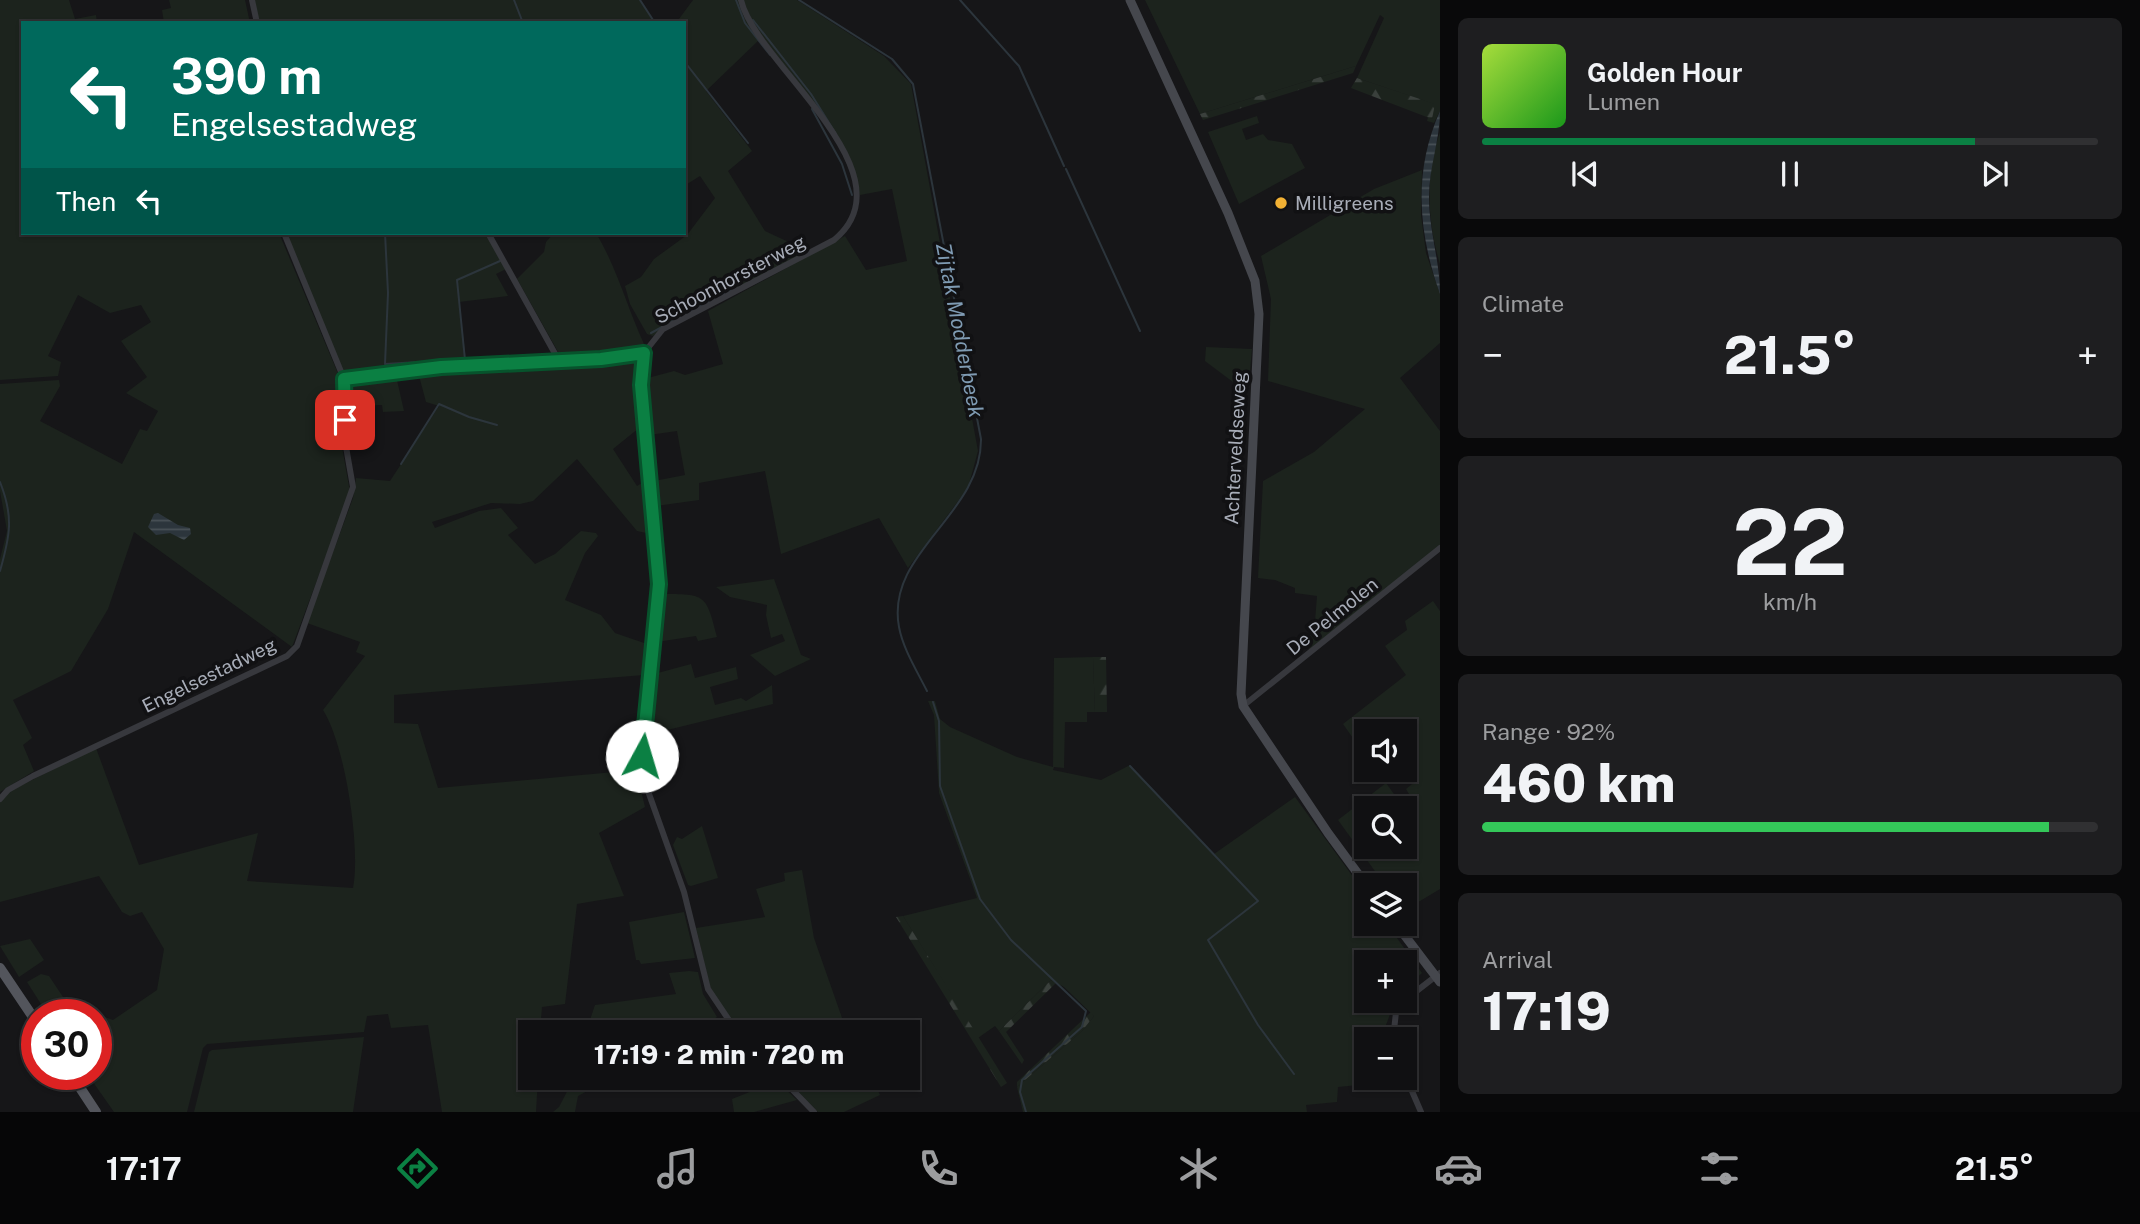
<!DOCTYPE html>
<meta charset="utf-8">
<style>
:root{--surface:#101012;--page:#1e1e20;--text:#f1f3f6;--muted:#9c9d9f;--line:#303032;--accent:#0b8043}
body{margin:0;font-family:"Public Sans",sans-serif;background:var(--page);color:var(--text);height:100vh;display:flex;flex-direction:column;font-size:26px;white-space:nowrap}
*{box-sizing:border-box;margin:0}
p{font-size:23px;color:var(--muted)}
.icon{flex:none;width:38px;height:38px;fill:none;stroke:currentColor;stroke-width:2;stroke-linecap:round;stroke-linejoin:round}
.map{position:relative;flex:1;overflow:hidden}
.side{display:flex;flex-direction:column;gap:18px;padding:18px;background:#09090a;width:700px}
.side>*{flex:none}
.top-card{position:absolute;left:21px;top:21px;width:665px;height:214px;border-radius:0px;box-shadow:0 2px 5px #0004,0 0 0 2px var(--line);background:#00695c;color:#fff;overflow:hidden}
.controls{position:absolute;left:1354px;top:719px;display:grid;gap:14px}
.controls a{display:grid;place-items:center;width:63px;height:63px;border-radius:0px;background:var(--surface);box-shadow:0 2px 5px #0004,0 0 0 2px var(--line);font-size:35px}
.speed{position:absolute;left:21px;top:999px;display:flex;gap:14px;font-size:35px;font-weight:700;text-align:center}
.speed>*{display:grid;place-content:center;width:91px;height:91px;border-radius:50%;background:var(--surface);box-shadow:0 2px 5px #0004,0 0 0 2px var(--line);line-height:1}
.speed .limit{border:10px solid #d22;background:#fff;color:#111}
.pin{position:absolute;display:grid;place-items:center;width:60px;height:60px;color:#fff;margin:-30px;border-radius:14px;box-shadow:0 4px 10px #0006}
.me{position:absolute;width:77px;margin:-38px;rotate:6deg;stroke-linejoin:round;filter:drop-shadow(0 0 5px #0008)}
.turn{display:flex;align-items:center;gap:24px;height:147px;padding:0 35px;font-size:32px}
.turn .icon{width:91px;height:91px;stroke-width:2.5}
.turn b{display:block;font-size:49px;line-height:60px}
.then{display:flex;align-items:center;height:66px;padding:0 35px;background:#0003;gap:14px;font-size:26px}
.big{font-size:52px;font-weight:800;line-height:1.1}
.side .tile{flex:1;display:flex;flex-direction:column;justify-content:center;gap:10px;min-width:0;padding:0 24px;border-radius:10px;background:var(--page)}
.side .dial{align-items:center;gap:0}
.dial b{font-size:91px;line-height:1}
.song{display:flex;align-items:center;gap:21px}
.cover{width:84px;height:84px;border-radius:10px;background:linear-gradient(135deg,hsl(80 70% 55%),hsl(120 70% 35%))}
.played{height:7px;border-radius:4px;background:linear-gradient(90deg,var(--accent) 80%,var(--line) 80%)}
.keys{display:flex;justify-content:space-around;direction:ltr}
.heat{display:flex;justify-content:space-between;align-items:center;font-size:38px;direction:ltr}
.charge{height:10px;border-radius:5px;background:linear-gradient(90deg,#34c759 92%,var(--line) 0)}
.trip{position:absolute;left:518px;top:1020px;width:402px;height:70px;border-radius:0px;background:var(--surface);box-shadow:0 2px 5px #0004,0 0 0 2px var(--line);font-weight:800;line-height:70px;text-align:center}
.dock{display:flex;height:112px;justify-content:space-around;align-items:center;background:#060607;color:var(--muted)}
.dock .icon{width:49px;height:49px}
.dock .selected{color:var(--accent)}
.dock b{font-size:32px;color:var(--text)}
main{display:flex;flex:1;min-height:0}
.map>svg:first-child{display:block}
.green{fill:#1c231d;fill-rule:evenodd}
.forest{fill:url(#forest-firs)}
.water{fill:url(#water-rules)}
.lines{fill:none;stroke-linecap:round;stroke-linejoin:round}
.stream{stroke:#2c353c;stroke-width:2}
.street{stroke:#37383d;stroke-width:6}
.secondary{stroke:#45474d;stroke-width:9}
.primary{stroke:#53555c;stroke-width:10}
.route-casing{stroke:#07532c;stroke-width:18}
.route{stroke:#0b8043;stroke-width:12}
.poi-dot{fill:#f2b134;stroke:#111113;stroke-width:2.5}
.labels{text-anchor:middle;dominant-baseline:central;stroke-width:7;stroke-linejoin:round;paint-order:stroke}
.poi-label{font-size:19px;fill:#a8adb8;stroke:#111113;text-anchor:start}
.street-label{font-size:19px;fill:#a8adb8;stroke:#111113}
.water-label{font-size:21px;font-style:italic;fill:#7f9bb3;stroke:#111113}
</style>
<main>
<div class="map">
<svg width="1440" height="1112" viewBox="0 0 1440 1112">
<defs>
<pattern id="forest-firs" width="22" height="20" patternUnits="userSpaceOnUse" patternTransform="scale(1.75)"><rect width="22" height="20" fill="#1c231d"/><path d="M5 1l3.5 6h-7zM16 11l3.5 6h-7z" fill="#3a403c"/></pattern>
<pattern id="water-rules" width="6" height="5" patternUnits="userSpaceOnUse" patternTransform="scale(1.75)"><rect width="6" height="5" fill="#2c353c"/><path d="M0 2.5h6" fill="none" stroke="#485056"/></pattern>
</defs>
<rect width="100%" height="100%" fill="#161618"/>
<g class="green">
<polygon points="0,0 69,0 75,19 96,15 97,23 23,23 23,233 279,233 339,376 342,447 350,492 292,647 134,532 108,609 71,671 13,700 32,738 23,745 34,771 0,792 0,559 7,531 0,491 0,384 59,380 60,386 40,421 122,464 140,429 147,431 158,411 126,393 147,377 121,341 151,322 141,305 110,313 78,295 48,356 61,362 58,376 0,380"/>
<polygon points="169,0 245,0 250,23 164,23 162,10 171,8"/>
<polygon points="254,0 640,0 655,23 259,23"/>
<polygon points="693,0 739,0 743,15 759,40 706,91 752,151 728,171 765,231 810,252 653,336 647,334 630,304 625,286 641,277 654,259 687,235 715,198 700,176 684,186 684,23 676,23"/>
<polygon points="743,0 797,0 884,56 911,84 978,451 968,488 908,568 879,518 781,554 765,471 699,483 699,500 656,506 654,481 685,475 677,431 649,435 644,379 674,371 685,375 723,364 708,311 845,236 866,270 907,261 892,189 860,195 830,125 753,24"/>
<polygon points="1145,0 1440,0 1440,111 1434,123 1427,121 1428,117 1432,119 1434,104 1357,78 1384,18 1380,15 1356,66 1200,114"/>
<polygon points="1257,116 1259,123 1242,129 1246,140 1263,134 1268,140 1292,144 1305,168 1239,204 1208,132"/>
<path d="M1440,132V264C1427,221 1425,175 1440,132Z"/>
<polygon points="1422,170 1421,215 1426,253 1440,294 1440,343 1400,378 1440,431 1440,546 1309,650 1310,635 1314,634 1317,596 1295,593 1295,588 1275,580 1258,578 1263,481 1314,452 1365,409 1268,381 1271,299 1261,256 1374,189"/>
<polygon points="285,233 488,233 506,269 496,274 508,296 459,302 466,359 418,366 384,365 384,371 344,374"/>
<path d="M554,233H596C617,268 627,307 644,344L641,350L624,354L561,357L517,279L544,252L546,242Z"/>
<polygon points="1206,347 1252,349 1249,382 1233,382 1205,361"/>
<path d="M639,356L636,387L639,428L613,449L637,486L645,481L651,534L637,531L577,459L533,501L520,504L491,503L432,522L435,528L479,511L501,508L518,528L508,535L535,564L555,554L581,531L596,533L598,536L585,553L565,600L601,615L615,633L647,644L644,675L394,695V723L418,724L438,788L636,770L645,807L599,833L624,896L577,904L565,1004L542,1007L540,1032H530V1078H538L536,1112H442L428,1025L391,1028L388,1014L367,1016L364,1032L207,1044L203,1048L187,1112H114L88,1075L96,1074V1015H90L93,1013L113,1020L157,990L164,949L142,912L130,916L122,912L99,876L0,902V801L10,791L96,748L139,865L258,833L247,881L353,888C361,848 345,744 323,710L365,656L356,652L360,642L307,623L353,498L356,478L390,481L439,406L426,402L418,372C490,357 566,370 639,356Z"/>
<polygon points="396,376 404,411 383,412 382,405 346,406 345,384 349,381"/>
<polygon points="774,579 801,655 811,659 775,676 750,655 785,641 782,634 771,638 766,615 767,605 730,597 716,587"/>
<path d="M661,594C706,594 706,594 717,637L698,641L696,636L657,642Z"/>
<path d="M1433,601L1440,611V889L1405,910V886L1385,885L1338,820L1386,783L1399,801L1409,794L1406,789L1417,780L1405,763V732H1367V758L1343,724L1406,675L1385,646L1407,630L1405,621ZM1367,808H1405V847H1367Z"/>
<polygon points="1093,657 1095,712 1087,712 1087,722 1065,722 1064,768 1054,767 1053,770 1101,780 1130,765 1214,854 1295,797 1367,896 1367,924 1387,924 1422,973 1405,989 1405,962 1367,962 1367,1001 1395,1001 1386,1025 1386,1039 1367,1040 1367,1078 1399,1078 1400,1081 1338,1087 1337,1102 1306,1105 1307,1112 1023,1112 1017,1087 1082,1031 1094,1016 1064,987 1051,980 999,1031 995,1026 978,1038 903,916 977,898 939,793 934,715 928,701 935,701 940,719 950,727 1017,757 1053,767 1054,658"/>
<polygon points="691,664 695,678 736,667 738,679 710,687 715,705 741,698 746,701 772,685 773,704 647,735 654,674"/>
<polygon points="702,826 718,878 691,886 688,885 673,845 677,837 682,839"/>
<polygon points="802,870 814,938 847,1032 739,1032 712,995 696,928 765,917 756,889 785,881 784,873"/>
<polygon points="684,912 695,958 641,964 639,960 636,960 629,922"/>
<polygon points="30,939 44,960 19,977 0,946"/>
<polygon points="689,971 698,972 703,994 717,1017 692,1032 586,1032 595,1005 676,994 669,973"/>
<polygon points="41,974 49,976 75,1015 48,1015 27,982"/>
<polygon points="364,1037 353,1112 194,1112 209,1052 212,1050"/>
<polygon points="574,1078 611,1078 578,1096 575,1112 553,1112 559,1107"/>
<polygon points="785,1078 872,1078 880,1095 844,1112 818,1112"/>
<polygon points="777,1081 797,1100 754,1112 734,1112 732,1099"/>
</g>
<g class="forest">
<polygon points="1356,66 1353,73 1203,120 1200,114"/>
<polygon points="1357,78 1435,104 1432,119 1351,88"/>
<polygon points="1093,657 1106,657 1107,712 1095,712"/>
<polygon points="903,916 1007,1083 1001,1087 896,917"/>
<polygon points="1051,980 1056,983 1006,1032 1024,1060 1022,1064 999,1031"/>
<polygon points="1091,1012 1094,1016 1082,1031 1017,1087 1017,1082"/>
</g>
<g class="water">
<path d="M1440,111C1440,140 1429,167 1429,197C1429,231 1440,261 1440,294C1418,232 1413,172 1440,111Z"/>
<polygon points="158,513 178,525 190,528 191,534 184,540 170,533 156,535 148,527 154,514"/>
</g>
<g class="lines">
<g class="stream">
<polyline points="514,0 523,23"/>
<polyline points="640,0 655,23"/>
<polyline points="736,0 745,23 770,55"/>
<path d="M799,0L892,59L913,84L981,439C982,515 885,552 899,627C903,649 917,671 927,691"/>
<polyline points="960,0 1019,66 1064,166"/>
<polyline points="753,20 811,94 836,134"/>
<polyline points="684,61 748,143"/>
<polyline points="812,109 842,164 852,195"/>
<polyline points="1066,169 1140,331"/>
<polyline points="385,233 388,293 385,364 452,360"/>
<polyline points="500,261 457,280 465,360 551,358"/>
<polyline points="651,333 734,288"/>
<polyline points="401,464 439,404 469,417 497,425"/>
<path d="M0,482C14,517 10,536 0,571"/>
<polyline points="933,702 939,721 940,786 980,899 1011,940 1086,1011 1082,1027 1022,1080 1020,1092 1026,1112"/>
<polyline points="1130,766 1258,901 1208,940 1258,1025 1294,1074"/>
</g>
<g class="street">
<polyline points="252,0 257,23"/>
<polyline points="488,233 558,359"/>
<polyline points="344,379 441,367 601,359 644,353"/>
<polyline points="1243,706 1440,548"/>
<polyline points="0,799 8,790 33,776 270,664 287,656 297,646 353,487 345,441 344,379 284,233"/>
<polyline points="1405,1000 1440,973"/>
<path d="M737,1032L708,989L684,892L643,777L659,584L641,385L644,353L663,329L834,240C915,173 755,63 741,0"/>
<polyline points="1393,1040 1396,1012 1404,1001"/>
<polyline points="1405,1075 1421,1112"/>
<polyline points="781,1078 814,1112"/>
</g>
<g class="secondary">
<polyline points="1130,0 1228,213 1255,281 1259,314 1241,694 1243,706 1328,833 1367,886"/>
<polyline points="1396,924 1440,982"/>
</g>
<g class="primary">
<polyline points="0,968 37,1023"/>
<polyline points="71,1074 96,1112"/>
</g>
</g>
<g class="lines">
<defs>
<polyline id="route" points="345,420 344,379 441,367 601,359 644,353 641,385 659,584 642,756"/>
</defs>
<use href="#route" class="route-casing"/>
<use href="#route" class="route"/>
</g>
<circle class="poi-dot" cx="1281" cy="203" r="7"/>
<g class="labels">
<g class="poi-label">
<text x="1295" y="203">Milligreens</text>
</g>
<g class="street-label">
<text transform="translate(730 279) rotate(-28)">Schoonhorsterweg</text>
<text transform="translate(1235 448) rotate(-87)">Achterveldseweg</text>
<text transform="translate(1332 616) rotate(-39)">De Pelmolen</text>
<text transform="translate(209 675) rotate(-26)">Engelsestadweg</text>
</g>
<g class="water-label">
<text transform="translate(960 330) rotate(79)">Zijtak Modderbeek</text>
</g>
</g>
</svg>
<div class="controls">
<a><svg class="icon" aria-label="sound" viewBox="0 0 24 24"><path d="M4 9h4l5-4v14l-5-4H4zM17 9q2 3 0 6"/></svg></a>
<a><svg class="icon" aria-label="search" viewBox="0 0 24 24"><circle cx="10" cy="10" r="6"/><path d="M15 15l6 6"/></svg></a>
<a><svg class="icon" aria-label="layers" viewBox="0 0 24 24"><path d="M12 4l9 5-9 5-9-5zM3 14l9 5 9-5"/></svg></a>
<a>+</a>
<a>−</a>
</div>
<div class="speed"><div class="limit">30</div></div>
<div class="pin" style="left:345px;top:420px;background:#d93025"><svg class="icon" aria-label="arrive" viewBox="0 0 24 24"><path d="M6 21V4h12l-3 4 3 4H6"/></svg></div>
<svg class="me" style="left:642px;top:756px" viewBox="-20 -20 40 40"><circle r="19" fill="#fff"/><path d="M0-13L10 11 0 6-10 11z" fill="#0b8043"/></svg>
<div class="trip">17:19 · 2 min · 720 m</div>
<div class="top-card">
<div class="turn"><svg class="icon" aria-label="left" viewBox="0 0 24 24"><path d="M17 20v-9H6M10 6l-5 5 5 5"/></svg><div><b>390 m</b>Engelsestadweg</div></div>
<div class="then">Then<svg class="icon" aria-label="left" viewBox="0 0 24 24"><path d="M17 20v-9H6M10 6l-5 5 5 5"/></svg></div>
</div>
</div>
<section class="side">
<div class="tile">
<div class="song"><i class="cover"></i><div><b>Golden Hour</b><p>Lumen</p></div></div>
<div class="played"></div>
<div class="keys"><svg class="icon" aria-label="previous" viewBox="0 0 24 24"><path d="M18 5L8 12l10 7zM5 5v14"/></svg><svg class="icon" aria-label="pause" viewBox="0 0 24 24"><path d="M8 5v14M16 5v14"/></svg><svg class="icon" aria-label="next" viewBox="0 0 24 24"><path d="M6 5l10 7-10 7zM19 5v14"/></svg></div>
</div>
<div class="tile"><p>Climate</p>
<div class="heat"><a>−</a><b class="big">21.5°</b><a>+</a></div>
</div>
<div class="tile dial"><b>22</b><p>km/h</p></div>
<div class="tile"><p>Range · 92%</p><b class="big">460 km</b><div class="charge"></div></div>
<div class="tile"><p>Arrival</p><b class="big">17:19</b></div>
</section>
</main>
<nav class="dock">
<b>17:17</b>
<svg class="icon selected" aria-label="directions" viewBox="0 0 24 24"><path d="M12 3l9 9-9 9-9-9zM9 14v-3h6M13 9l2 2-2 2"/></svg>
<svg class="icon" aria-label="music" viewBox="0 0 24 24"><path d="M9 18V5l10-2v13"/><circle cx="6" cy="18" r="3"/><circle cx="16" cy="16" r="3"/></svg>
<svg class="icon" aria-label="phone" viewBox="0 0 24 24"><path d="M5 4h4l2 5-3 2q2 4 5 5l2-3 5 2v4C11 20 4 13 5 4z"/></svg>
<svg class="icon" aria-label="climate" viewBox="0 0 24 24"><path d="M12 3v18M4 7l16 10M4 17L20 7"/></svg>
<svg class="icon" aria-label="car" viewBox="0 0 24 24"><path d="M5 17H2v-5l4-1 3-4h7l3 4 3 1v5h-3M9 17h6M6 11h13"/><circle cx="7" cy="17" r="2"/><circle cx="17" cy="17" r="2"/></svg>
<svg class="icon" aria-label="filters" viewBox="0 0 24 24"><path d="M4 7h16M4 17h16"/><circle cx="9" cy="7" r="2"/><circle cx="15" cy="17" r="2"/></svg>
<b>21.5°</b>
</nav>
